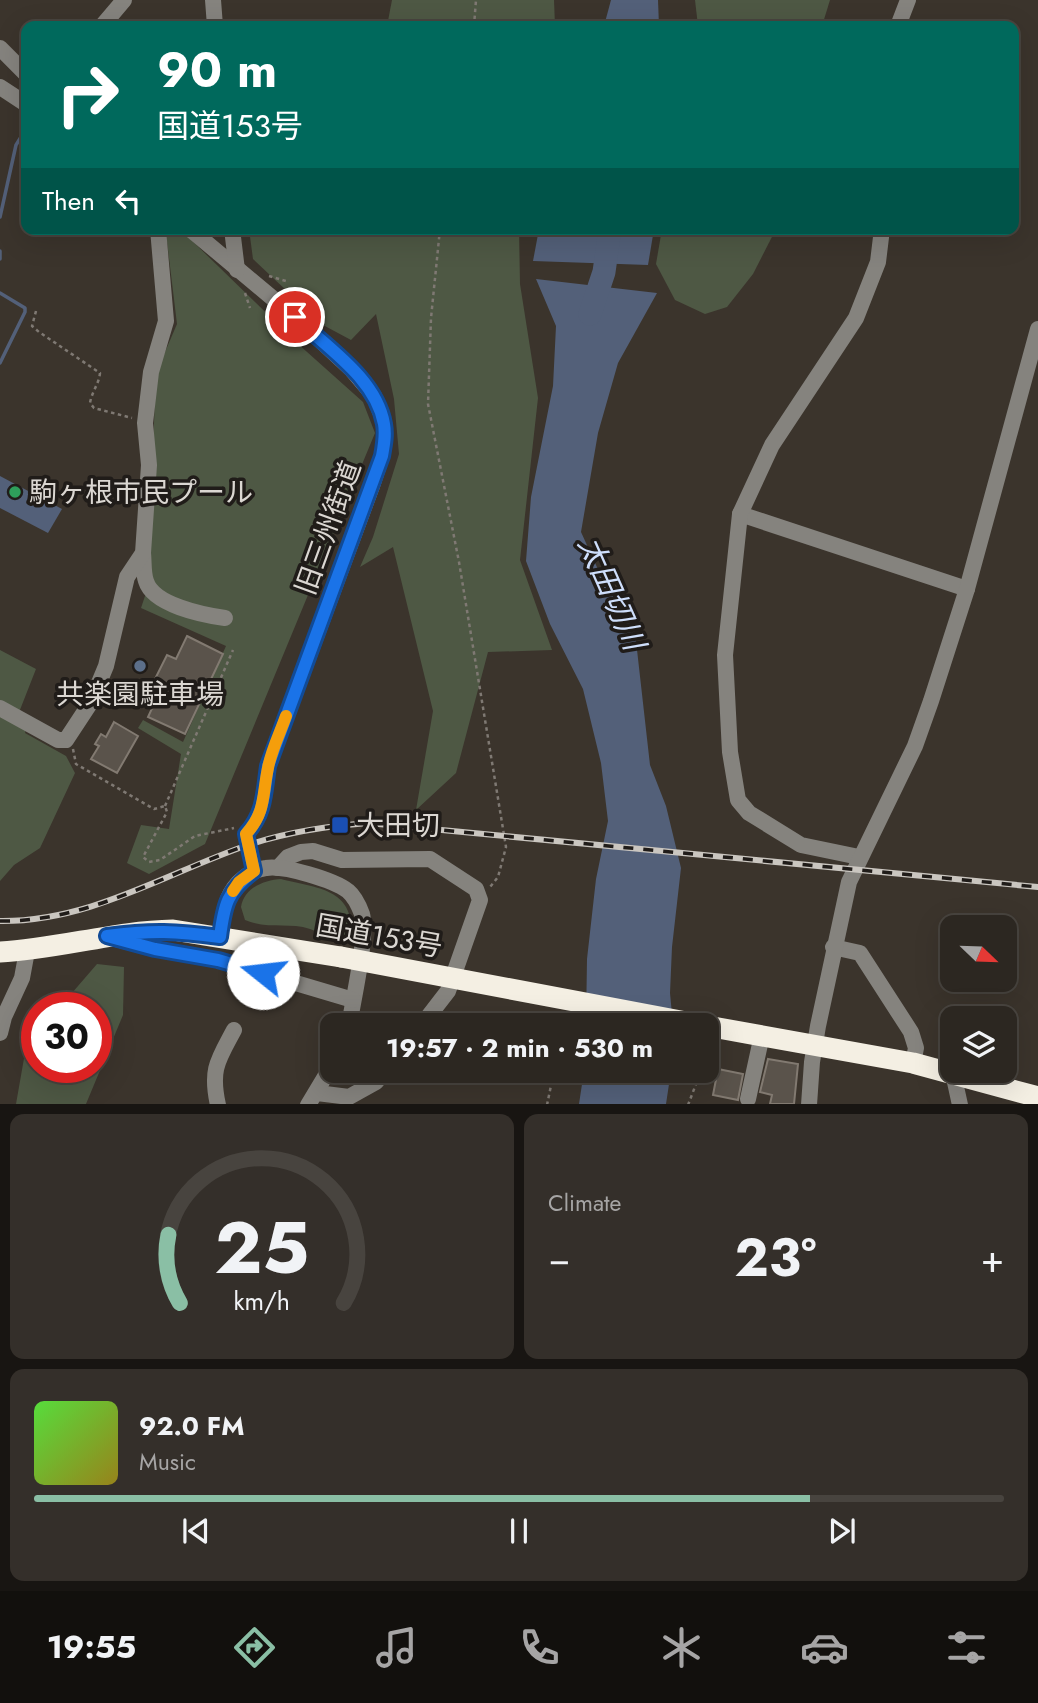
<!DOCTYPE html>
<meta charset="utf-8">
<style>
:root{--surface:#2c2721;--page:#342f2a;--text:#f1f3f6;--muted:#a6a5a5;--line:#48443f;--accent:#8abfa5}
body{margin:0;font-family:Jost,"Noto Sans JP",sans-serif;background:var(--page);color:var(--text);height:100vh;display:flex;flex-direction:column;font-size:26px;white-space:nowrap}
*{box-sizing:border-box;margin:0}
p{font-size:23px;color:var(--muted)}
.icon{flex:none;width:38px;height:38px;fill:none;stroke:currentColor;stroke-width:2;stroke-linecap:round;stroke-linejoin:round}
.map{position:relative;height:1104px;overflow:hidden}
.details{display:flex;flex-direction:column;gap:10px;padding:10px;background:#181512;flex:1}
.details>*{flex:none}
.hud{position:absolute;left:21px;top:21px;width:998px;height:214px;border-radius:14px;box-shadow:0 7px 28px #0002,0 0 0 2px var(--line);background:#00695c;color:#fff;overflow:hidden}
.needle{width:46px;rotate:113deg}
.fabs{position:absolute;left:940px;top:915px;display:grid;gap:14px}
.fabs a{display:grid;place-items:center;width:77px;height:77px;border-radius:14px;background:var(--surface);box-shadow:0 7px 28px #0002,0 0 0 2px var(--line);font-size:35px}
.speed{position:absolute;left:21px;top:992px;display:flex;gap:14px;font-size:35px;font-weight:700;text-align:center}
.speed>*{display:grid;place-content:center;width:91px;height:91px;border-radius:50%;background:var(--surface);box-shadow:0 7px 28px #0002,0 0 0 2px var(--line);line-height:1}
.speed .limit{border:10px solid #d22;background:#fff;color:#111}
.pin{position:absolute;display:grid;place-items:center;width:60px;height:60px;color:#fff;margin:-30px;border:4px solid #fff;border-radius:50%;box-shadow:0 2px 7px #0007}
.me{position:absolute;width:77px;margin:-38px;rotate:286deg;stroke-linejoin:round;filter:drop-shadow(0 0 5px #0008)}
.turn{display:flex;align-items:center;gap:24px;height:147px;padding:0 21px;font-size:32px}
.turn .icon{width:91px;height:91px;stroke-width:2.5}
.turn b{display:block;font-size:49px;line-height:60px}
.then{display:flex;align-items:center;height:66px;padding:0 21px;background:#0003;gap:14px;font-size:26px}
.big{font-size:52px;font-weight:700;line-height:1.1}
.details .widget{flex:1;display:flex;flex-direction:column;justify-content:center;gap:10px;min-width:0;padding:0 24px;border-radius:14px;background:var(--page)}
.details .dial{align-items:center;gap:0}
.dial svg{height:182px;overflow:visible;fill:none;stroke:var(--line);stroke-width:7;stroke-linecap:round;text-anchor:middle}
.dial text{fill:var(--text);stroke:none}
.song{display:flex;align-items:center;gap:21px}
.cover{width:84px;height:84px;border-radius:10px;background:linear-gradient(135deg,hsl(110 70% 55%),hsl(50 70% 35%))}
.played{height:7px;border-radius:4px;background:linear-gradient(90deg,var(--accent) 80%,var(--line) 80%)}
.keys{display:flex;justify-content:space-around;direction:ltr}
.heat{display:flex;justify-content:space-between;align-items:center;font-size:38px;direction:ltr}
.details .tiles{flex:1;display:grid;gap:10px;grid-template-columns:1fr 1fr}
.widget:last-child{grid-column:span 2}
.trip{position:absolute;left:320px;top:1013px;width:399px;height:70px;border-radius:14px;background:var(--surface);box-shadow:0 7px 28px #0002,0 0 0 2px var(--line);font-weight:700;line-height:70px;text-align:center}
.dock{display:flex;height:112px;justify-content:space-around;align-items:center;background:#12100d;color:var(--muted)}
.dock .icon{width:49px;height:49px}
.dock .current{color:var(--accent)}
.dock b{font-size:32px;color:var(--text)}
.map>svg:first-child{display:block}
.green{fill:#4e5844}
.water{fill:#536079}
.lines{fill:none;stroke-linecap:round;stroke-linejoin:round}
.stream{stroke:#536079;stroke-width:3.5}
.river{stroke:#536079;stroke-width:23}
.building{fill:#5a534b;stroke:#827a71;stroke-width:2}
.path{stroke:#7f7973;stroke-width:2.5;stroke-dasharray:3.5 3.5;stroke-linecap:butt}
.minor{stroke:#85837e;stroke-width:16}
.highway{stroke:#f4efe3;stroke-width:21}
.rail-casing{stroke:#cac6c0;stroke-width:6}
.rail{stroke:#201c19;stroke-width:3.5;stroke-dasharray:10;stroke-linecap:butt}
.highway-bridge{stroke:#f4efe3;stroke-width:21}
.route-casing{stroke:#114b97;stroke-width:18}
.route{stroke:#1a73e8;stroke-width:12}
.slow{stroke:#f59e0b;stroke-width:12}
.leisure-dot{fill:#2e9e5b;stroke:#201c19;stroke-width:2.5}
.service-dot{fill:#5c6f8a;stroke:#201c19;stroke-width:2.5}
.transit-dot{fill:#1a4fb4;stroke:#201c19;stroke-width:2.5}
.labels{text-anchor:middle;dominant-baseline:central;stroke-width:7;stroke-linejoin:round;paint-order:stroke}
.poi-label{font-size:28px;fill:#dbd7d2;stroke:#201c19;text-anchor:start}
.street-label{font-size:28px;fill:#dbd7d2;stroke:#201c19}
.water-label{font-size:30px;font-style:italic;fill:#cedefb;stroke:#201c19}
</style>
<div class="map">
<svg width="1038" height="1105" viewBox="0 0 1038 1105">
<rect width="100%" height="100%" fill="#3b342c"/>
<g class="green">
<polygon points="392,0 554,0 555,26 387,26"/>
<polygon points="695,0 830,0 822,26 698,26"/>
<polygon points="177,229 180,229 297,343 363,402 375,433 205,844 149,874 127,863 141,825 169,829 181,754 138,728 143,720 183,742 226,646 141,608 148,587 155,396 159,366 177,324 166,233"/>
<polygon points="249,229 519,229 520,284 538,398 520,560 552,650 488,652 456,773 416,810 433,711 393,547 360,567 373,537 399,454 394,399 376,314 351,340 323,325 253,259"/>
<polygon points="662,229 776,229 753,274 727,307 705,314 675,300 656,264"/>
<polygon points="0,650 36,669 16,720 27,726 25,733 66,756 75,773 40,848 14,865 0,881"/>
<path d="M281,879C320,889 354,888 352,938L346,944C333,941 322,933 310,929C288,922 268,930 245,920L241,907C244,888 264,880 281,879Z"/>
<polygon points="97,964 124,967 123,1015 86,1104 16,1104 26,1047 37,1035 37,1068 96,1068 96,1008 59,1008"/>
</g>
<g class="water">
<polygon points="611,0 658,0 659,26 604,26"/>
<polygon points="539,229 654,229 648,265 533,261"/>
<polygon points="536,279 657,293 618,363 598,433 581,532 601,576 635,632 650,765 666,806 681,868 672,947 670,993 673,1025 586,1025 587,959 596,879 608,821 601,763 583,689 550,624 526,561 531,497 553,386 556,326"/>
<polygon points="0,476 62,509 48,533 0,508"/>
<polygon points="584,1071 671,1071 666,1104 579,1104"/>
</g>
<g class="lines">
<g class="stream">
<polyline points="0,217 16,145 26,129"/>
<polyline points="0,251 0,259"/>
<polyline points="0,293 25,308 25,312 0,363"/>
</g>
<polyline class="river" points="590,314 604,272 610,229"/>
</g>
<g class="building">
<polygon points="187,636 223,654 185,734 148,717 162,687 153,683 167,655 176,659"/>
<polygon points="114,722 138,736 117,773 91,759 99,746 95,744 101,734 106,737"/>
<polygon points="768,1059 798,1064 794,1104 770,1104 772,1095 760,1092"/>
<polygon points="718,1069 743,1074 738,1100 713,1095"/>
</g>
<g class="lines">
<g class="path">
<polyline points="474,26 476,0"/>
<polyline points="440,229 431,318 428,404 459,562 506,847 498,877 490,887"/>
<polyline points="269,276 286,281"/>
<polyline points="245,293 250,308"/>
<path d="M36,311L32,326L39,332L100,373C99,384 92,391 90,403L94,408L132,418"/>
<polyline points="73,749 76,764 154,809 165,806 167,812 143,857 149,862 160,860 195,836 234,828"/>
<polyline points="165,806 233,650"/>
<polyline points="552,1014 559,1026"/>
<polyline points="707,1055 711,1044 714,1045"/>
<polyline points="547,1105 554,1071"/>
<polyline points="688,1105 701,1071"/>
</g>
<g class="minor">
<polyline points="213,0 215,26"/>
<polyline points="102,26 124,0"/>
<polyline points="898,26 908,0"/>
<polyline points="0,48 26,74"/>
<polyline points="0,87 26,104"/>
<path d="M190,229L295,317L352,370L374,396L384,422L385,438L382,456L372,486L268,766C264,794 265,813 246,834L254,871"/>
<polyline points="232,229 237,270"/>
<polyline points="740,514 967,589"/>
<path d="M143,553C144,562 143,573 146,581C153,605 203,615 225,618"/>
<polyline points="0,708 58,740 66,740 91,702 106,666 127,577 143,553 149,465 145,423 151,372 166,321 158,229"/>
<polyline points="859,857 801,845 749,813 738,800 730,752 725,655 740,514 772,445 856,318 878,262 882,229"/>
<polyline points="278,868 288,857 301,852 313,851 342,860 430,859 476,889 480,900 448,991 421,1026"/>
<path d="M220,937C223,918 224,898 238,883C246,875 256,869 266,868C284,865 334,880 348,891C354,896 359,906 362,914C368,936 353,1000 349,1026"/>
<polyline points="112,938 155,949 218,960 353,1000"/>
<polyline points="833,947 860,953 911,1032 916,1048 913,1063"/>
<polyline points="0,1033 4,1017 22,978 27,951"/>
<polyline points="953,1073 960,1105"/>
<polyline points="317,1093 349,1097 376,1082 385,1071"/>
<polyline points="748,1099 762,1035"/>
<path d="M218,1105C210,1069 218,1060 234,1030"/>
<polyline points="308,1105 332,1065"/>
<polyline points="809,1105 812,1062 818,1026 849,882 915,746 931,701 967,589 1038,329"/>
</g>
<g class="highway">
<path d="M0,952C58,949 115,931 173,930L341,957"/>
<polyline points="707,1026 913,1063 1038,1097"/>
</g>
<defs>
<path id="rail" d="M0,921C90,922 166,873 248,845C287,832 328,826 368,823L1038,887"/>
</defs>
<use href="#rail" class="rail-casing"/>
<use href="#rail" class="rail"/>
<polyline class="highway-bridge" points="341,957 702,1025"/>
</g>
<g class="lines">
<defs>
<path id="route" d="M263,973L218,960L155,949L107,936C152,930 176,931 220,937C224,905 227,891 254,871L246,834C265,813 264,793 268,766L382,456C384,445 386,435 384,424C376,378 326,347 295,317"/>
</defs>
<use href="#route" class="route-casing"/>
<use href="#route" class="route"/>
<path class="slow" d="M233,891L239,882L254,871L246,834C266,812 262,796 268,768C271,751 280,733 286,716"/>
</g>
<circle class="leisure-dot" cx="15" cy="492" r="7"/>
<circle class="service-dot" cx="140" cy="666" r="7"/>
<rect class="transit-dot" x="331" y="816" width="18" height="18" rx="3.5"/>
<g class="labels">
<g class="poi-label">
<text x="29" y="492">駒ヶ根市民プール</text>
<text x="140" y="694" text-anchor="middle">共楽園駐車場</text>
<text x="356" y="825">大田切</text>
</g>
<g class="street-label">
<text transform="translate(328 528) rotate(-70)">旧三州街道</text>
<text transform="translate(379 936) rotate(10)">国道153号</text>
</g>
<g class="water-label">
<text transform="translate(612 593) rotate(66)">太田切川</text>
</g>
</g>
</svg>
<div class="fabs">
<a><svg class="needle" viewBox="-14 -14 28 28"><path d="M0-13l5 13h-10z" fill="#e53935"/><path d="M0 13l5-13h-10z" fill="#a6a5a5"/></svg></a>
<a><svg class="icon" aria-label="layers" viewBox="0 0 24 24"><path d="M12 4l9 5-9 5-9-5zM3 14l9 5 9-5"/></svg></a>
</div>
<div class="speed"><div class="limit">30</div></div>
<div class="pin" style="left:295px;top:317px;background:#d93025"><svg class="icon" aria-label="arrive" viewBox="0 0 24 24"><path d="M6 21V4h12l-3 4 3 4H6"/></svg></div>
<svg class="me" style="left:263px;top:973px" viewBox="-20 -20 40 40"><circle r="19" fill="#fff"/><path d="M0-13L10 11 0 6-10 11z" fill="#1a73e8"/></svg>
<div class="trip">19:57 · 2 min · 530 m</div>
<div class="hud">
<div class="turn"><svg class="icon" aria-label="right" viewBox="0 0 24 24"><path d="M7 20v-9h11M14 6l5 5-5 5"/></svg><div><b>90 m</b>国道153号</div></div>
<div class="then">Then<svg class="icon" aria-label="left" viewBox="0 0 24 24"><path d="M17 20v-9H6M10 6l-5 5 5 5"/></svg></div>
</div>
</div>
<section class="details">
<div class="tiles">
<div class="widget dial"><svg viewBox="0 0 100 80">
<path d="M14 69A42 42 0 1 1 86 69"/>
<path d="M14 69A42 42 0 0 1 9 39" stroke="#8abfa5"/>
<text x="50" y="56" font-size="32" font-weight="700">25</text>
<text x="50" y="72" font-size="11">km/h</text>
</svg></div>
<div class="widget"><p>Climate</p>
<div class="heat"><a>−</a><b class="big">23°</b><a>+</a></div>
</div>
<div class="widget">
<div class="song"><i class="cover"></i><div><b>92.0 FM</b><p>Music</p></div></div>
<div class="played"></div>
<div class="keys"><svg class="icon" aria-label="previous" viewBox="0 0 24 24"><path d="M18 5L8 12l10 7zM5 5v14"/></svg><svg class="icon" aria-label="pause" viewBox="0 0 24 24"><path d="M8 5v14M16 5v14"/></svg><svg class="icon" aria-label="next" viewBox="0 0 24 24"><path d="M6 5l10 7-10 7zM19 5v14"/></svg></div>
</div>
</div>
</section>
<nav class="dock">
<b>19:55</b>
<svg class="icon current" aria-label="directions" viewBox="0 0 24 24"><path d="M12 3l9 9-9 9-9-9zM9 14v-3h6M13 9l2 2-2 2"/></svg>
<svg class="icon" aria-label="music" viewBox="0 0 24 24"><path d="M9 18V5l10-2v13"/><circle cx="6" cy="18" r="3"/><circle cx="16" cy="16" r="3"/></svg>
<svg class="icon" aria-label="phone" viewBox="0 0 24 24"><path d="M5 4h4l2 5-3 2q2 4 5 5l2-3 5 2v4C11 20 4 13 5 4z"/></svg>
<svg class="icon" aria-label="climate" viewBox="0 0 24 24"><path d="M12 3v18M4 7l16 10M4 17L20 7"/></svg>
<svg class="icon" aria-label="car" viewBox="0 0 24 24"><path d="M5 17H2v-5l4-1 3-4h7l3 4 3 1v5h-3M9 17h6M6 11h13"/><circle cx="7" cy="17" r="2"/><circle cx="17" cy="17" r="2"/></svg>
<svg class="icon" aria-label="filters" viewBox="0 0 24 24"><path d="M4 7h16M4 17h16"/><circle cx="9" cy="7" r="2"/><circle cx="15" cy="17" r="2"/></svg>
</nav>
